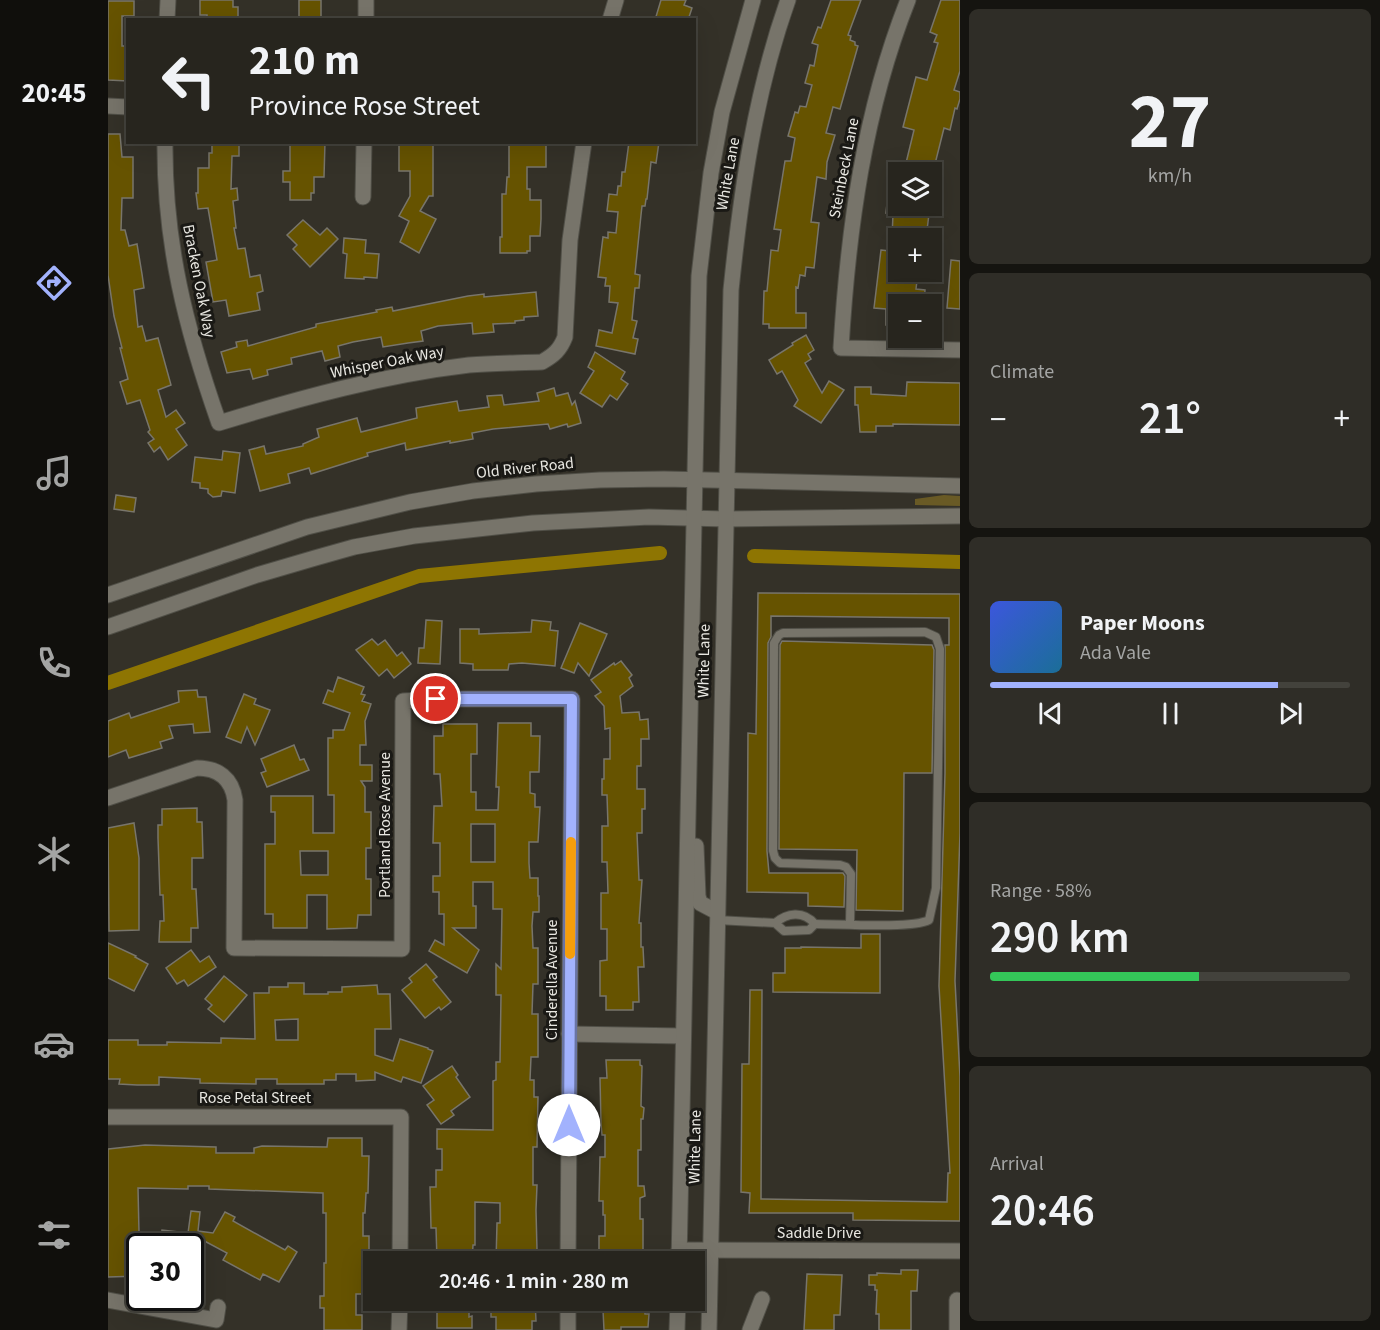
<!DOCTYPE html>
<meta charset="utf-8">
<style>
:root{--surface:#27251e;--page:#2f2d27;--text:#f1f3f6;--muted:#a4a5a4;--line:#43423c;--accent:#a2b2fd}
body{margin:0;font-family:"Source Sans 3",sans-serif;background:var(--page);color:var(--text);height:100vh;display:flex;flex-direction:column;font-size:22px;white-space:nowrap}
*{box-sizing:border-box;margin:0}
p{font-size:20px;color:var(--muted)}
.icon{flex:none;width:33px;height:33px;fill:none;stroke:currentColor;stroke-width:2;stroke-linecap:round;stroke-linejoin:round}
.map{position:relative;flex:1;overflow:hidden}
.drawer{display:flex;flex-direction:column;gap:9px;padding:9px;background:#151410;width:420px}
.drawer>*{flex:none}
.top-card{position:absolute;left:18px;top:18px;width:570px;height:126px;border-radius:0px;box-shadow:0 6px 24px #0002,0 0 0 2px var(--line);background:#27251e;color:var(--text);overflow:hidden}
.controls{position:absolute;left:780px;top:162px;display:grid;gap:12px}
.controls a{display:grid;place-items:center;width:54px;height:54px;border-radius:0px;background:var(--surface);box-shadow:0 6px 24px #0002,0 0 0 2px var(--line);font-size:30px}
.speed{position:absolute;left:18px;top:1233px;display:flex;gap:12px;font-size:30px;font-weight:700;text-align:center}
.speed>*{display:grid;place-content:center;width:78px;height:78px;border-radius:50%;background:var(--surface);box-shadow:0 6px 24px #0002,0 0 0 2px var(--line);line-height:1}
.speed .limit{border:3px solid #111;border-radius:9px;background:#fff;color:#111}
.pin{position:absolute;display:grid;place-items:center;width:51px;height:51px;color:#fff;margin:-26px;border:3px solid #fff;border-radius:50%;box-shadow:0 2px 6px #0007}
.me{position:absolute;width:66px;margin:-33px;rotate:0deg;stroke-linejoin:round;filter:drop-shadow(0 0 4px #0008)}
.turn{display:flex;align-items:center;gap:21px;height:126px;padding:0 24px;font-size:27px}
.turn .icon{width:78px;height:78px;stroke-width:2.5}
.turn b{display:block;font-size:42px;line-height:51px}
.big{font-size:45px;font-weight:600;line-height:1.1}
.drawer .tile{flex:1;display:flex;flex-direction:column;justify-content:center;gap:9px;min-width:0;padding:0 21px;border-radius:9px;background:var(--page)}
.drawer .dial{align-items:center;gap:0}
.dial b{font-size:78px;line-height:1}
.song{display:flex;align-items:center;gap:18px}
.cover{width:72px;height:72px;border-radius:9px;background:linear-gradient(135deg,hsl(230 70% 55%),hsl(200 70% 35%))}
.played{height:6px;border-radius:3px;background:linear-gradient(90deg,var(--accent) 80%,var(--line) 80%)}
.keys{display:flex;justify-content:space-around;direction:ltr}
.heat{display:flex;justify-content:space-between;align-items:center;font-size:33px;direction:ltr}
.charge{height:9px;border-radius:4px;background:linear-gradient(90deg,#34c759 58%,var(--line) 0)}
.trip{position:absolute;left:255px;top:1251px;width:342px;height:60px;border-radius:0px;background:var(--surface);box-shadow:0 6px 24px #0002,0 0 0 2px var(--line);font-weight:600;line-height:60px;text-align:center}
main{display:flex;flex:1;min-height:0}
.tabs{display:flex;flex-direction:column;width:108px;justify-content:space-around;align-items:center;background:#100f0c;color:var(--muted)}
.tabs .icon{width:42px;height:42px}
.tabs .current{color:var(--accent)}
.tabs b{font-size:27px;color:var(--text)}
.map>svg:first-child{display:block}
.green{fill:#695a25}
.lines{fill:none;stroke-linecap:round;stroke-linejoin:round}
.canal{stroke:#8e7502;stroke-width:14}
.building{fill:#665300;stroke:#78756b;stroke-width:1.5;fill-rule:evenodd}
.service-casing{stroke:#504f47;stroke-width:10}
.minor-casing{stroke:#504f47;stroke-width:17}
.secondary-casing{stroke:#504f47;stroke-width:17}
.service{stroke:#77746a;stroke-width:8}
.minor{stroke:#77746a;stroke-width:15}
.secondary{stroke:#77746a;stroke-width:15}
.route-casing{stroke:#6974a4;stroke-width:15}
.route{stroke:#a2b2fd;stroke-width:10}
.slow{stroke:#f59e0b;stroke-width:10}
.labels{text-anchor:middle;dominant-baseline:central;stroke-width:6;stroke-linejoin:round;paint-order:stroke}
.street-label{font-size:16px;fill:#e8e7e1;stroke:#1a1915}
</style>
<main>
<nav class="tabs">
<b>20:45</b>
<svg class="icon current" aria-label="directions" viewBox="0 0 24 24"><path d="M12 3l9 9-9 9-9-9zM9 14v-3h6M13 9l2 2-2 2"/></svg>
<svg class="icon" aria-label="music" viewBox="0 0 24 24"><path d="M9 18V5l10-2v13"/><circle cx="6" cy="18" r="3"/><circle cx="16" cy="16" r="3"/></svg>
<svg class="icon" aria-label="phone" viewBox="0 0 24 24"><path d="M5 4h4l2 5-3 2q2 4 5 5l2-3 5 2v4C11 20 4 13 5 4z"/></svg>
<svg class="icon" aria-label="climate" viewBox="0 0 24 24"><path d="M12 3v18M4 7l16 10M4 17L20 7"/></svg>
<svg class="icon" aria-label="car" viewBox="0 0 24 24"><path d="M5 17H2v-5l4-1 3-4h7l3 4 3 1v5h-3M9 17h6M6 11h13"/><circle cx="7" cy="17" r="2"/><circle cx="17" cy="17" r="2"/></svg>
<svg class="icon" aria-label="filters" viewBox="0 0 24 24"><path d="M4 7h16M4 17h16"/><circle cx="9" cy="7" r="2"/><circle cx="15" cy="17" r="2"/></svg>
</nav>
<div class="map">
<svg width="852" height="1330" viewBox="0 0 852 1330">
<rect width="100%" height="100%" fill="#343128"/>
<polygon class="green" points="836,495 852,496 852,506 807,505 807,499"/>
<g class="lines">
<g class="canal">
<polyline points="646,556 852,562"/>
<polyline points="0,683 311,576 552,553"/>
</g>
</g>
<g class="building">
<polygon points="92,0 125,0 125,7 130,7 130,20 99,20 99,15 92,15"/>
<rect x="191" y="0" width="22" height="20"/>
<polygon points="553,0 578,0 576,5 584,8 580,20 547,20"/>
<polygon points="723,0 753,0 740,35 743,36 742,40 747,42 747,45 750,46 732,109 725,107 718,133 727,135 719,162 718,179 709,177 703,222 711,223 706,268 698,267 697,276 692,275 690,288 688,287 688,313 698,313 698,328 661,328 661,324 655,324 656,291 659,291 663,250 670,251 673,230 666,229 677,161 683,161 687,138 680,136 687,112 690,113 692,106 698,107 704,85 697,83 702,65 706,66 710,45 704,43 710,27 713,28"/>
<polygon points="833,0 852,0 852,71 846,90 852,92 852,99 849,109 847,108 842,130 836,128 825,172 790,172 790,206 822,206 818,238 784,238 785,214 778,213 780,194 788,161 798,163 806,130 795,127 808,77 819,80 830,43 826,42 829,35 822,32"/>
<polygon points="0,1 26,1 26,16 14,16 14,46 20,46 20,81 0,80"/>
<polygon points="0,134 12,134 14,157 25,157 25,198 14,198 13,230 17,230 21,246 29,244 34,274 36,288 26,290 30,327 34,326 38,341 50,338 63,385 50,390 58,417 68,410 77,423 68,429 79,445 60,460 52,447 46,452 40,443 46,439 40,432 42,430 32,400 19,404 12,382 20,379 12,348 14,348 6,316 0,275"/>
<polygon points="182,142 217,142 216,177 206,177 206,193 203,193 203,200 182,200 182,182 175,182 175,171 182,171"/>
<polygon points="291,142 325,142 325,196 321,196 312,211 328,219 311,253 292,242 301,221 291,216 302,196 302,171 291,171"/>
<polygon points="401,142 438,142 438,167 419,167 419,189 422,189 422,200 433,200 433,219 432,236 422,236 422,251 419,251 419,253 392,253 392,237 394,237 394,194 398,194 399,177 401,177"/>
<polygon points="521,142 551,142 548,163 543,162 539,199 538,199 537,206 534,206 533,215 527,274 532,275 531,288 527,288 524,320 529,321 525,338 530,339 527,354 488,346 491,330 504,333 510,303 501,302 502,286 497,286 498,278 490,277 495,237 500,238 500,232 508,233 510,212 499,211 501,194 509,195 510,186 513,186 514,172 517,172"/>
<polygon points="104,145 131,145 131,156 124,156 123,189 129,188 130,200 125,201 128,228 126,228 130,249 137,248 142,277 152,275 155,291 149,293 152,310 121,316 118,300 105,302 98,262 109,260 100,208 90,209 88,193 90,193 90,168 101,168 101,153 104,153"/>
<polygon points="195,220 212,235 219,228 230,239 202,267 185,249 189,245 179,235"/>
<polygon points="236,238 258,240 257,253 271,254 269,278 256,277 256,279 237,278 239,254 235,253"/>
<polygon points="773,250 790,252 790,272 810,272 808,289 817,290 816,304 790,304 790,326 778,325 778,309 766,308"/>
<polygon points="843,260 852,261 852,309 839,308"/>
<polygon points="428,292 430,316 416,317 416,320 407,321 407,323 385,324 386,332 365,334 364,323 330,326 313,331 315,341 300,343 275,347 273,337 245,342 230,346 232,357 217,361 214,351 183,358 184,364 159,370 160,375 145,379 142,369 119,373 113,352 129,347 128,342 139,340 140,346 208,327 208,324 269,312 268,310 284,307 285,311 360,296 376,294 376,297"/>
<polygon points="698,335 706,350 700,354 703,359 697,363 714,393 721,381 736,390 713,423 686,406 690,400 674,371 669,374 661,360 685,345 684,343"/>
<polygon points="487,352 517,372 513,379 520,384 509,400 502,395 494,407 472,393 486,371 480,367"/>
<polygon points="799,382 852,383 852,425 785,424 785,426 768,426 768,432 752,432 750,405 747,405 747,387 763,387 763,394 798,396"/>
<polygon points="446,388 448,396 460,393 464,405 467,401 473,423 460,427 459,424 442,429 440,424 385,429 364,433 365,439 342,443 342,441 298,450 297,443 259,453 260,456 203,474 201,468 180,474 182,483 152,491 141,450 156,446 158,454 195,446 195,444 211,437 209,429 249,418 253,432 309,418 308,408 325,405 349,401 351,411 381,407 379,396 394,395 396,405 431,401 429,393"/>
<polygon points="115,451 132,453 127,493 114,491 113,496 105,497 100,493 100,489 92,488 92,483 84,482 87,457 114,460"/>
<polygon points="8,495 28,498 26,512 6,509"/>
<polygon points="650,593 852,594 852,833 847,981 852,1077 852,1221 745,1220 745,1213 641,1213 642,1193 633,1192 634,1064 641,1064 642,990 654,990 653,1199 839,1202 840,1173 842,1173 831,986 837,773 837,645 841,645 841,618 663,616 663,637 660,643 659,851 661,873 735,873 737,876 736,907 700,906 700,893 639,892 640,733 648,734"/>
<polygon points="318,620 334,621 332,664 310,663 311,648 316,648"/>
<polygon points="424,620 443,622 442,630 450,631 447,666 414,663 401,664 400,670 365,670 365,664 352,663 352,629 371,629 371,634 423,632"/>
<polygon points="472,623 499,634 481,676 470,663 466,673 453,668"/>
<polygon points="264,639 270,645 277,640 289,656 294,652 303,664 286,678 279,669 271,676 248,650"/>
<polygon points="674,641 824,645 826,650 824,773 796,773 795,911 748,910 749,850 671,849 672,645"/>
<polygon points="513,661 524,675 521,678 525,686 512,696 514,713 531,712 532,720 540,719 541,739 533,739 533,766 529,766 529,789 537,789 537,809 534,809 534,833 529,833 531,880 534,880 531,923 533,923 533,947 535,947 536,967 530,967 531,1002 525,1002 525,1010 498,1010 498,996 492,996 492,961 499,960 499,929 493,929 493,893 500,893 499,862 494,862 494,826 500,826 499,795 494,795 494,779 496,779 496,759 502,759 502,728 497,729 496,706 487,696 493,692 483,680 506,663 507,665"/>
<path d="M230,677L256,687L253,694L257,695L254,701L263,704L257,721L258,745H252V765H264V781H253L257,787V812H263V848H258V879H263V915H250L249,928L219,929V895H199V928H165V914H157V844H167V812H163V796H205V833H226V795H220V738H225V730H236L242,713L215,703L220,690L225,692ZM192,851H220V875H193Z"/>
<polygon points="89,690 90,697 98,697 102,732 86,733 85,724 61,726 65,738 52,742 54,748 21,758 18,750 0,757 0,721 21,713 23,718 71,702 70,691"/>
<polygon points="136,694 148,699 146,704 162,710 147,745 139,727 133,743 118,737"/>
<path d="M390,723H423V736H432L431,772H422V793L427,794V807H432L430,842H421V863L422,878H430V896H431V912H425L424,926L425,948H430V984H425L424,1014H430V1057H423L422,1080H426V1097H430L429,1147H425V1185H429L428,1210L429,1250H424V1262H388L389,1223H392V1203L367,1202V1245H365L364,1262H335V1260H329L328,1228H323L322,1187H328V1170H334V1149H329V1129L385,1130V1081L388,1080V1062H392L393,995H388V964L393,969L394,909H385V882H365V906H368V928H345L371,950L359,973L321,951L327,940L336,945V914H331V892H325V876H332V843H325L326,806H334L332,774H326V736H335V724H369V754H363V792H368V810H390L391,787H388ZM363,824H387V862H363Z"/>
<polygon points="186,745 192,760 196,759 201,770 159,787 153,773 158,771 153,759"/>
<polygon points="89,808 89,822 94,822 95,858 84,858 84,889 88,889 90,928 83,928 83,942 51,942 52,921 56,921 55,895 52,895 50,838 50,825 54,825 54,809"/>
<polygon points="26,823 31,858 31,930 1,931 0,828"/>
<polygon points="753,934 772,934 772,993 665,992 665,973 677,973 677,948 693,948 693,947 753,948"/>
<polygon points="0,943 28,956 27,957 40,964 26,991 0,978"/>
<polygon points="83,950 92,962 101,956 108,967 80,986 76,980 69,984 58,968"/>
<polygon points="318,964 329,977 325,980 343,1002 333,1010 331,1007 317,1018 294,990 304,982 301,978"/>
<polygon points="116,976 139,995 116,1022 100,1009 104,1005 97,999"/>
<path d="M180,983H196V994H220V992H234V987L269,985L270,994H282L283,1029H267V1055L285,1061L292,1039L320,1048V1049L325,1051L313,1083L295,1077L293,1082L267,1072V1080L248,1081V1074H228V1080H216V1084H169V1079H148V1084L92,1083V1079L51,1077V1085H29L11,1084L12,1079H0V1040H30V1045H59V1042L113,1043V1038L147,1039L146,993H161V987H180ZM190,1019V1040H168L167,1020Z"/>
<polygon points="498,1060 532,1060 532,1065 534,1066 533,1106 536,1108 535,1119 533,1119 533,1150 530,1150 530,1186 536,1186 537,1196 532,1198 532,1219 535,1219 535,1254 532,1254 532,1262 491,1262 491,1236 497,1236 497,1215 495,1215 495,1201 491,1201 492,1157 497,1157 497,1135 494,1135 493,1124 492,1078 499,1078"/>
<polygon points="344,1066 350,1075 348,1077 362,1097 343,1111 346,1115 333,1124 319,1105 326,1100 315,1086"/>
<polygon points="220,1138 254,1138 254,1156 261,1156 260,1193 258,1193 257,1213 255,1213 255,1236 261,1236 261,1280 256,1280 256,1294 248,1294 248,1315 254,1315 254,1330 216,1330 216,1308 212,1308 212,1296 216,1296 216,1263 218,1263 218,1213 215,1213 215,1193 101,1189 101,1186 80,1186 80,1189 30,1188 32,1276 0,1277 0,1149 37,1145 108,1147 108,1153 146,1153 146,1148 154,1146 219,1147"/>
<polygon points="83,1211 92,1212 90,1231 105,1233 117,1212 127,1217 125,1221 177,1250 180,1246 189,1252 171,1282 155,1274 152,1280 115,1260 119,1253 89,1237 88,1246 52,1246 54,1230 80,1233"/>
<polygon points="793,1270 810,1270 809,1291 803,1291 803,1330 771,1330 771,1314 768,1314 769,1290 767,1290 767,1285 761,1285 761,1275 769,1275 769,1273 793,1274"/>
<polygon points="699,1274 734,1275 732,1315 726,1315 726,1330 696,1330"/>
<polygon points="329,1300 361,1300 361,1317 364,1316 364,1328 329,1328"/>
<polygon points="383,1300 427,1300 428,1321 424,1321 424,1330 388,1330 388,1317 383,1317"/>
<polygon points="500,1300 536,1300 537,1314 541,1314 540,1327 513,1327 513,1330 496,1330 495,1310 500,1311"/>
</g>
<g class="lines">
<defs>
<g id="service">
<path d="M609,920L667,923L676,931L701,930L707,924C695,910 679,913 667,923"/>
<path d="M707,924C731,924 804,929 821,920L828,888L832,649L828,637L817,632L675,633L671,635L666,643L665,851L667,858L672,863L732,865L738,867L743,874L742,924"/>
</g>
<g id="minor">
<path d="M800,0C756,111 740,230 733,348L852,350"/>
<polyline points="59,20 60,0"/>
<polyline points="258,20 258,0"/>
<polyline points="502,20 508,0"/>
<polyline points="0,106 20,107"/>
<path d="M57,142C56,243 78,329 111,423C192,398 276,375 361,365C385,363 410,363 434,362C446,355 452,350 457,337L462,240L476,142"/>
<polyline points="255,197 256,142"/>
<path d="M0,798L89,768C110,768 124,778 127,800L126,948L294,949L295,701L328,699H464L460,1262"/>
<polyline points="461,1034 575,1036"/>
<polyline points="0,1117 293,1117 292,1262"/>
<polyline points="571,1250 852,1251"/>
<polyline points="0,1300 108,1320 110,1307"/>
<polyline points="291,1330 292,1300"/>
<polyline points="460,1330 460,1300"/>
<polyline points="642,1330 654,1299"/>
<polyline points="849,1330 849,1300"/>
</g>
<g id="secondary">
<polyline points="0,595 199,527 302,502 365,491 428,484 492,480 556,479 852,486"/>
<polyline points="0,627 149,575 207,558 246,547 306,536 425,523 541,517 618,519 852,516"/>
<polyline points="588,846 590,896 592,903 609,912"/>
<polyline points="571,1262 591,276 603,173 614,112 645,0"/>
<polyline points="569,1330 570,1300"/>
<path d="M601,1330L623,290C633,192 647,93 680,0"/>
</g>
</defs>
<use href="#service" class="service-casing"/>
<use href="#minor" class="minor-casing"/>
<use href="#secondary" class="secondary-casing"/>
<use href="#service" class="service"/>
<use href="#minor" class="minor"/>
<use href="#secondary" class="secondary"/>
</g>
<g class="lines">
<defs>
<polyline id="route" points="328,699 464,699 461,1125"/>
</defs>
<use href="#route" class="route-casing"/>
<use href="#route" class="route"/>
<polyline class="slow" points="462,954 463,842"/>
</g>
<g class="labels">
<g class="street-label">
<text transform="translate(736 168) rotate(-79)">Steinbeck Lane</text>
<text transform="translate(620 174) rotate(-80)">White Lane</text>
<text transform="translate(91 281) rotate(79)">Bracken Oak Way</text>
<text transform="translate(279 362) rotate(-11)">Whisper Oak Way</text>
<text transform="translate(417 468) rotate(-6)">Old River Road</text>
<text transform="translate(596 661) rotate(-89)">White Lane</text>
<text transform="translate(277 825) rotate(-90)">Portland Rose Avenue</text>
<text transform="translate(444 980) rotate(-90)">Cinderella Avenue</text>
<text x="147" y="1098">Rose Petal Street</text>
<text transform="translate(587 1147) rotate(-89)">White Lane</text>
<text x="711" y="1233">Saddle Drive</text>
</g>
</g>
</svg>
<div class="controls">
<a><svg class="icon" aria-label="layers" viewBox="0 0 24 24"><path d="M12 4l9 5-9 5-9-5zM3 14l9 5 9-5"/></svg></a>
<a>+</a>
<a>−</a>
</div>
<div class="speed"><div class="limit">30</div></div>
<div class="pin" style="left:328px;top:699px;background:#d93025"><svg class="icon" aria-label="arrive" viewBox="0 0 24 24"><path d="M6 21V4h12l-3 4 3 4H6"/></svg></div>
<svg class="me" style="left:461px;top:1125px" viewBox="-20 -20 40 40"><circle r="19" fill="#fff"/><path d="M0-13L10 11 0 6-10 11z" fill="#a2b2fd"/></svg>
<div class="trip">20:46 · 1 min · 280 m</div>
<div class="top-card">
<div class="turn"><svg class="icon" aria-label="left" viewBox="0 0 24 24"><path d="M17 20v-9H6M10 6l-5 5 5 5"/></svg><div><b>210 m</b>Province Rose Street</div></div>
</div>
</div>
<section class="drawer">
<div class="tile dial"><b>27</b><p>km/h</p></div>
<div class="tile"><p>Climate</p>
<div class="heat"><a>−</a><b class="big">21°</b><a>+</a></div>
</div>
<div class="tile">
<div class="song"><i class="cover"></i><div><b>Paper Moons</b><p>Ada Vale</p></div></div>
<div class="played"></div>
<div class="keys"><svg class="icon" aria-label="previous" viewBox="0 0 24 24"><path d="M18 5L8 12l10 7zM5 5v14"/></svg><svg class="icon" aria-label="pause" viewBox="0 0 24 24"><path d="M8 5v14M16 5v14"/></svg><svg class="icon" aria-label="next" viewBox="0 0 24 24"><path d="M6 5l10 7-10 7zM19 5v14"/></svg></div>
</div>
<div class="tile"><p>Range · 58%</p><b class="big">290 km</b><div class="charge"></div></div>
<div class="tile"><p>Arrival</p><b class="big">20:46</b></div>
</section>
</main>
